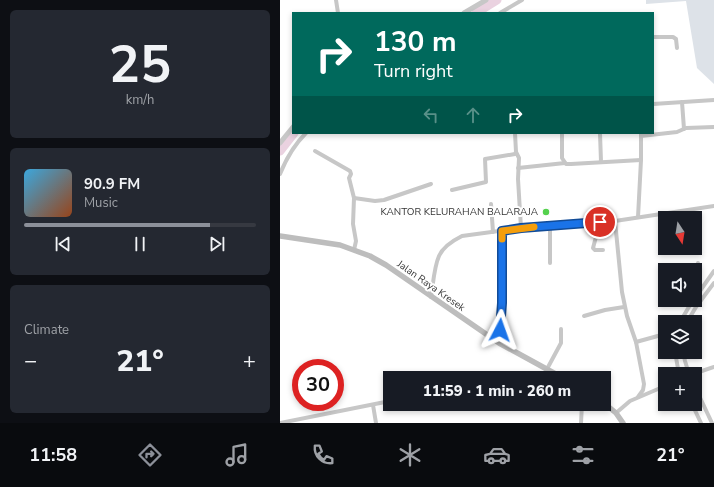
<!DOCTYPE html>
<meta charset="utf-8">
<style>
:root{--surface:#171b24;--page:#242831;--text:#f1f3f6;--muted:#9ea1a6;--line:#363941;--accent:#8c9099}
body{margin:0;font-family:"Nunito Sans",sans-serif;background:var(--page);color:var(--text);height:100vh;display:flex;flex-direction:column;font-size:15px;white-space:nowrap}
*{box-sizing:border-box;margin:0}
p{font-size:13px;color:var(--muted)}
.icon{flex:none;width:22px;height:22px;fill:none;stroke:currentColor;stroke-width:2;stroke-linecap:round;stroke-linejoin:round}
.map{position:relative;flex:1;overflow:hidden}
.drawer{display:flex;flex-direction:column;gap:10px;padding:10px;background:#0d0f14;width:280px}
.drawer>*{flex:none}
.banner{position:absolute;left:12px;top:12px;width:362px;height:122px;border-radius:0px;box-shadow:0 2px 6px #0003;background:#00695c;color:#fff;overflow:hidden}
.needle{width:26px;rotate:168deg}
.controls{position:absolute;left:378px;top:211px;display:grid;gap:8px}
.controls a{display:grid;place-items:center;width:44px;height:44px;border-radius:0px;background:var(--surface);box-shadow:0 2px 6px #0003;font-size:20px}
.speed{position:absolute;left:12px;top:359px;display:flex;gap:8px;font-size:20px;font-weight:700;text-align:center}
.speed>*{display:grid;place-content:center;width:52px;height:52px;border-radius:50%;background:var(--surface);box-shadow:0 2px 6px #0003;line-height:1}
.speed .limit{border:6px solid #d22;background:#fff;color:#111}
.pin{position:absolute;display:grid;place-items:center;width:34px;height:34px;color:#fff;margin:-17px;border:2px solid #fff;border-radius:50%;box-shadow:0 1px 4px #0007}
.me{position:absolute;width:44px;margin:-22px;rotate:4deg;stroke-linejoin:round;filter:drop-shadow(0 0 3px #0008)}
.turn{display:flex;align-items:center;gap:14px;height:84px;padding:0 16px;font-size:18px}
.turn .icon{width:52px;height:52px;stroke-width:2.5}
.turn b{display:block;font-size:28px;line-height:34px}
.lanes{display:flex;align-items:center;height:38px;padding:0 16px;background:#0003;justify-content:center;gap:20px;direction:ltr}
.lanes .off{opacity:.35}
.big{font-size:30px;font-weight:800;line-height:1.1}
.drawer .widget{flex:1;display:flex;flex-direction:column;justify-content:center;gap:6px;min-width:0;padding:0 14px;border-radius:6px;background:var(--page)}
.drawer .dial{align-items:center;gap:0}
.dial b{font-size:52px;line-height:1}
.song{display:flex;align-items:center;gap:12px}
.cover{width:48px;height:48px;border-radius:6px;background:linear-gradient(135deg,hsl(200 70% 55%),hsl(20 70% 35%))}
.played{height:4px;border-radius:2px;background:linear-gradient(90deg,var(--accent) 80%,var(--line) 80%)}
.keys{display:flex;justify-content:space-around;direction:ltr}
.heat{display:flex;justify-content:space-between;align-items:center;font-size:22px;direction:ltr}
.trip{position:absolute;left:103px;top:371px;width:228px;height:40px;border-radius:0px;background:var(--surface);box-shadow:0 2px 6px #0003;font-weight:800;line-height:40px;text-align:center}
.dock{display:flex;height:64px;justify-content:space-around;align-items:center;background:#090b0e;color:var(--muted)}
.dock .icon{width:28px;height:28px}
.dock .selected{color:var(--accent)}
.dock b{font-size:18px;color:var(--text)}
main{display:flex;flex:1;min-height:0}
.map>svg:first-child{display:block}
.green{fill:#dde2e8}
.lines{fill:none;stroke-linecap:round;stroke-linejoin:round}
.river{stroke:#ead2e0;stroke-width:9}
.minor{stroke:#c7c7c7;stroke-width:4}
.tertiary{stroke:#c7c7c7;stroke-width:5}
.secondary{stroke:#bdbdbd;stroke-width:5.5}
.route-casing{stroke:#114b97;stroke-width:10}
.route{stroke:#1a73e8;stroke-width:7}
.slow{stroke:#f59e0b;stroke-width:7}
.poi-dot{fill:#54d14d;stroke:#fff;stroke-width:1.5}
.labels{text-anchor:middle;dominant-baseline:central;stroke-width:4;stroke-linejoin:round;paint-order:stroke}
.poi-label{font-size:10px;fill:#333;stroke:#fff;text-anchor:end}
.street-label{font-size:10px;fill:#333;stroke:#fff}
</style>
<main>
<section class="drawer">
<div class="widget dial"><b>25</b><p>km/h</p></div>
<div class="widget">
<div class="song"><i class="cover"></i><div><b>90.9 FM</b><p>Music</p></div></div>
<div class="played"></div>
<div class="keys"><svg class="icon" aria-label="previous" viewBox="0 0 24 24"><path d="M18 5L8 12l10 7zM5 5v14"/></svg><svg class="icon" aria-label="pause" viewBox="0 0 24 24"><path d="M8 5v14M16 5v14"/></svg><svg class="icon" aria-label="next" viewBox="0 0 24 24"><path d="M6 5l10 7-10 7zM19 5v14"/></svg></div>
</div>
<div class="widget"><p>Climate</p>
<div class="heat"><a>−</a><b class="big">21°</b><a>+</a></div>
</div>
</section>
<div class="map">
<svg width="434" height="423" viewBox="0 0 434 423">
<rect width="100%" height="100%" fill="#fff"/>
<polygon class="green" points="366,0 434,0 434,84 417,68 406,1 366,4"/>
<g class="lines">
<g class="river">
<polyline points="196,13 217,0"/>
<polyline points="0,151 14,133"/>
</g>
<g class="minor">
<polyline points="56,0 58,13"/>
<polyline points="220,13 242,0"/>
<polyline points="373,37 393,37 396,39 397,48"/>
<polyline points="402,102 404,129"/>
<polyline points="373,104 434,100"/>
<polyline points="282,133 282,158 286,164 291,164 361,160"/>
<polyline points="320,133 321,162"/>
<polyline points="361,136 397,132 406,128 434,127"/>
<polyline points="35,151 70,171 71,174 69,178 74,198 73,224 76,241 74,250"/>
<polyline points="236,152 239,158 238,179 241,228"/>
<polyline points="238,168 285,163"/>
<path d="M0,174C6,159 14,145 26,133"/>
<polyline points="172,190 206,182 205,159 235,154 236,152 235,133"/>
<polyline points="74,198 95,201 104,200 151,184"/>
<polyline points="211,204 213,232"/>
<polyline points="358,217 361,160 361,133"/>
<polyline points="335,221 342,292 347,316 356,342 364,384 363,390 358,397"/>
<polyline points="320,222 313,248 315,250 323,250"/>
<polyline points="270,226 270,263"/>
<polyline points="418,263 419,291"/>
<path d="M151,297C153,285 154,267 159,256C163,247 174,240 182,236L241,228L335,221L434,206"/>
<polyline points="415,298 434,271"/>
<polyline points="304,316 325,310 344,307"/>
<polyline points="400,322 413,300"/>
<polyline points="407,322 416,307 434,283"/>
<polyline points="356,342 385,334"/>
<polyline points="219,343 222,303 222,231"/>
<polyline points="395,352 399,374"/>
<polyline points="403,352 405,361 409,374"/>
<polyline points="267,369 281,343 281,329"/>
<polyline points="413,374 434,367"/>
<polyline points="415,387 432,423"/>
<polyline points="412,404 421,423"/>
<polyline points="93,405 96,423"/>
<polyline points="336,413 350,401 385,386"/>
<polyline points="0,423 110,401"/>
<polyline points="301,423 302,404"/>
</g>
<g class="tertiary">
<polyline points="184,13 206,0"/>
<polyline points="0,143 13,127"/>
</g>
<g class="secondary">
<polyline points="0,236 60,245 90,256 106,265 219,343 283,378"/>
<polyline points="324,403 336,413 343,423"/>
</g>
</g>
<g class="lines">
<defs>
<polyline id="route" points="220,330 222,303 222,231 241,228 320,222"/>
</defs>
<use href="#route" class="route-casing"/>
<use href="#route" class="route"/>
<polyline class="slow" points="222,239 222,231 254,227"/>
</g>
<circle class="poi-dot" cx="266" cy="212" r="4"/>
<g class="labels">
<g class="poi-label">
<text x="258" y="212">KANTOR KELURAHAN BALARAJA</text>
</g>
<g class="street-label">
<text transform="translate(151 286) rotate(35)">Jalan Raya Kresek</text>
</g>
</g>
</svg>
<div class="controls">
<a><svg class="needle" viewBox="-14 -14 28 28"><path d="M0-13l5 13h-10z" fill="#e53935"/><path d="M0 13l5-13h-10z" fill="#9ea1a6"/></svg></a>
<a><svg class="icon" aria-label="sound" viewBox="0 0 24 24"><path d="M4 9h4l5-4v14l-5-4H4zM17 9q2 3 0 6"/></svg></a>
<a><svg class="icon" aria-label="layers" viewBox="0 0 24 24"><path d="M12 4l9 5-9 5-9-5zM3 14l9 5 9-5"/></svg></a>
<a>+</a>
</div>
<div class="speed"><div class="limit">30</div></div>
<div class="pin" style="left:320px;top:222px;background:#d93025"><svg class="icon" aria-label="arrive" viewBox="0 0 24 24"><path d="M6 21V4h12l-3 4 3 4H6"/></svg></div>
<svg class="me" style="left:220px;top:330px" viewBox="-20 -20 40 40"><path d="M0-17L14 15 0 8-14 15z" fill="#1a73e8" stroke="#fff" stroke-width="4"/></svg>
<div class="trip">11:59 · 1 min · 260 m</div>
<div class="banner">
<div class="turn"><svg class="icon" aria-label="right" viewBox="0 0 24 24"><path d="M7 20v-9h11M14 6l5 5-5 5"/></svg><div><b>130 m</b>Turn right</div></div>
<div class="lanes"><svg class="icon off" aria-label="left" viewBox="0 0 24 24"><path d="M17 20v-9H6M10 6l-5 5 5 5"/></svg><svg class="icon off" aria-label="ahead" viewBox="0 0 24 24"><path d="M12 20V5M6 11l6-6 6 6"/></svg><svg class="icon" aria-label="right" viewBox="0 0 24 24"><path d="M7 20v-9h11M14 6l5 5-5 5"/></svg></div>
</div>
</div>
</main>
<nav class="dock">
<b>11:58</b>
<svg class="icon selected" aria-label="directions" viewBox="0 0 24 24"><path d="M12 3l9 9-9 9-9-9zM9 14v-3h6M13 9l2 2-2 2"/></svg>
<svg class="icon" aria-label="music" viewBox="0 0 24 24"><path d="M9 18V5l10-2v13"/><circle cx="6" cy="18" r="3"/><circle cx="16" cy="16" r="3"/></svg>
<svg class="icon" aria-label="phone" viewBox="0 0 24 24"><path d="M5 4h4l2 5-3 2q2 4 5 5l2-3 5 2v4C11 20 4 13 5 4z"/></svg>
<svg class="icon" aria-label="climate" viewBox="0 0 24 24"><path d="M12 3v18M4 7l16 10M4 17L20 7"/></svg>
<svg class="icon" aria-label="car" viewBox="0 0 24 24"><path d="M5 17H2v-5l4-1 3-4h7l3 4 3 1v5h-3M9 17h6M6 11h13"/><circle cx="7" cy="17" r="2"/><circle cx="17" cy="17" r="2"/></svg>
<svg class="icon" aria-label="filters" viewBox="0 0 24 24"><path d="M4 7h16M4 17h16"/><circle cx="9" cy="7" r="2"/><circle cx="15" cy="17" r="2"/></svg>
<b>21°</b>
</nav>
